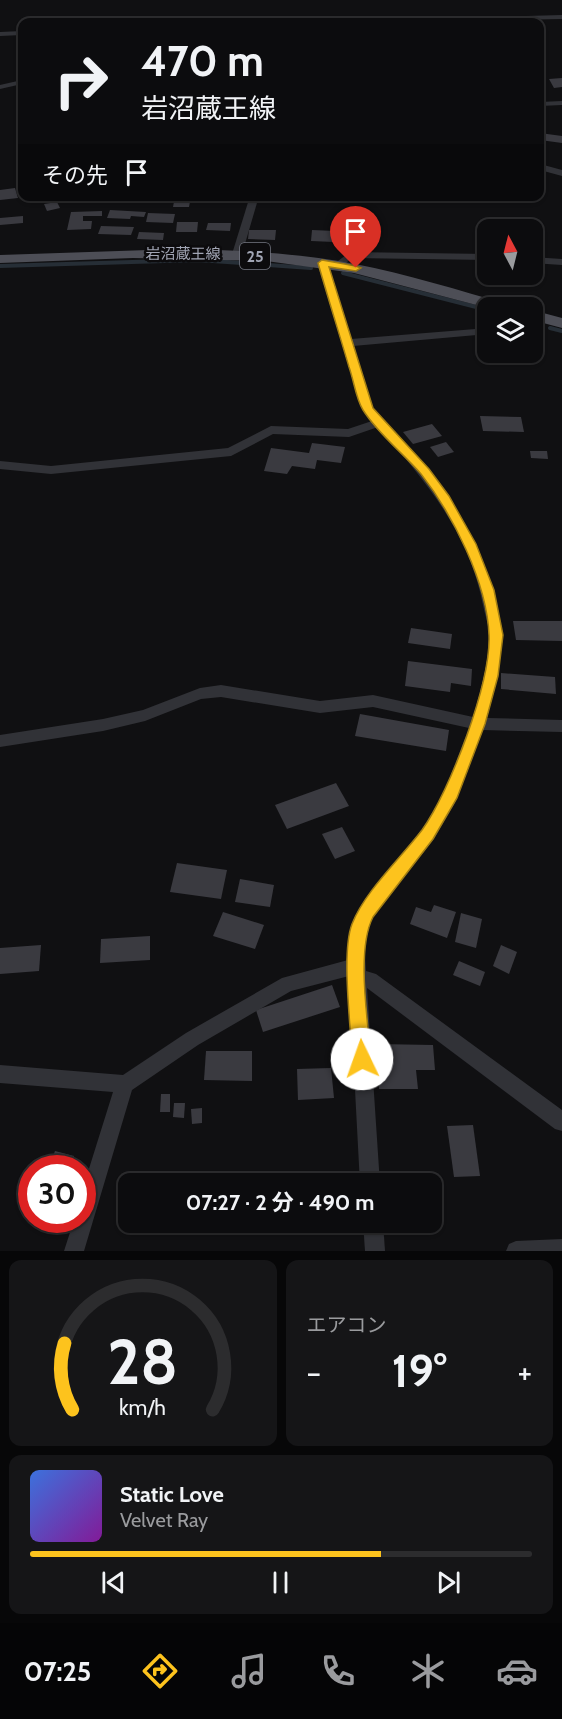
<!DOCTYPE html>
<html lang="ja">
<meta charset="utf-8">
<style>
:root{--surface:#0c0c0e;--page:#151517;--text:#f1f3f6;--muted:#9a9b9e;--line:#2c2c2e;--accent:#fdc31d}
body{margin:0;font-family:Cabin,"Noto Sans JP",sans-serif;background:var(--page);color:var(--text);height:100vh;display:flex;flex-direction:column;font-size:22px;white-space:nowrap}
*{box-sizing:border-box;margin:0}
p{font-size:20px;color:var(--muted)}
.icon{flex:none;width:33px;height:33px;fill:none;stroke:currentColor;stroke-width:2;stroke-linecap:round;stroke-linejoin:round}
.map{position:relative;height:1251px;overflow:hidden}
.side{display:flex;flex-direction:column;gap:9px;padding:9px;background:#070708;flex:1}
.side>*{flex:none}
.hud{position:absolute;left:18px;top:18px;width:526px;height:183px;border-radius:12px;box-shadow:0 2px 4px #0004,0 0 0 2px var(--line);background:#0c0c0e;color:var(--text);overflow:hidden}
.needle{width:39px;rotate:353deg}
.controls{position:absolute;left:477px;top:219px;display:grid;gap:12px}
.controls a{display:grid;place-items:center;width:66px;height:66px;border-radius:12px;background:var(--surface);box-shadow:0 2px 4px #0004,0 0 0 2px var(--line);font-size:30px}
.speed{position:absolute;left:18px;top:1155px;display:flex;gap:12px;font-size:30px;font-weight:700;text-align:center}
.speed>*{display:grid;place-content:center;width:78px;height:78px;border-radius:50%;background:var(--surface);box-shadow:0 2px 4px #0004,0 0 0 2px var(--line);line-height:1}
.speed .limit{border:9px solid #d22;background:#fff;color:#111}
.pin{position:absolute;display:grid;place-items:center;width:51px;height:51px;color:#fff;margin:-62px -26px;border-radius:50% 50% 50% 0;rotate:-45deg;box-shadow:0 0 6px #0007}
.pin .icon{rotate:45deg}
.me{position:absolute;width:66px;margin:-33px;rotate:357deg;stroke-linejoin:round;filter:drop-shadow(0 0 4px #0008)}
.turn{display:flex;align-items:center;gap:21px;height:126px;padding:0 24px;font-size:27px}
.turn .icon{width:78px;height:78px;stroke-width:2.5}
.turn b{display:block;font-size:42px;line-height:51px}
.then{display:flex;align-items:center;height:57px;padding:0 24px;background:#0003;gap:12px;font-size:22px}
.big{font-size:45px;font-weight:700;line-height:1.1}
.side .tile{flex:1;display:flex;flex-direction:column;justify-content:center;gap:9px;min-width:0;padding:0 21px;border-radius:12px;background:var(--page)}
.side .dial{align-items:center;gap:0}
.dial svg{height:156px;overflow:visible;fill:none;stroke:var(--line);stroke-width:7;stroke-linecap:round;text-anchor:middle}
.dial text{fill:var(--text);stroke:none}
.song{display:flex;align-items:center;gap:18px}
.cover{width:72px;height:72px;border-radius:9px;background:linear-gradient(135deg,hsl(220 70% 55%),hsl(290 70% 35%))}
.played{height:6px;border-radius:3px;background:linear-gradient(90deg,var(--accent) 70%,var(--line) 70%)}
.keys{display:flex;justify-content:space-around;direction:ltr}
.heat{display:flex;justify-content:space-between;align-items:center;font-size:33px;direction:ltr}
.side .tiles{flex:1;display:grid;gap:9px;grid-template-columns:1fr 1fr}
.tile:last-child{grid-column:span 2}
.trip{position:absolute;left:118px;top:1173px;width:324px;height:60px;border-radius:12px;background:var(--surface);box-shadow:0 2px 4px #0004,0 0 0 2px var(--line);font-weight:700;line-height:60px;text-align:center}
.menu{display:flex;height:96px;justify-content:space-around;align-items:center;background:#050506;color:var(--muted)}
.menu .icon{width:42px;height:42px}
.menu .selected{color:var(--accent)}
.menu b{font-size:27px;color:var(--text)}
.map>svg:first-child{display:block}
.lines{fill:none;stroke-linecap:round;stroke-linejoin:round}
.stream{stroke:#262e36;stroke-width:4}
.building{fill:#3a3a40}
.street{fill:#313237;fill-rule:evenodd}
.primary{fill:#4d4e56;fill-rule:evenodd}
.route{fill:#fdc31d;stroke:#a47f13;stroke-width:1.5}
.labels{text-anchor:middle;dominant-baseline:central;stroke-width:5;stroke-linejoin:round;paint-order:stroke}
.far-street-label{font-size:15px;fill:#a1a5b4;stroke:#0c0b0d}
.shield{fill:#0c0b0d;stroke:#747782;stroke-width:1.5}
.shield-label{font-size:16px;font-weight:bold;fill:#a1a5b4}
</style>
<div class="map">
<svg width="562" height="1251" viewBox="0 0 562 1251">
<rect width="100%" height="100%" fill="#101012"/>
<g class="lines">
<g class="stream">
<polyline points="0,266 198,260 311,268"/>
<polyline points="343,273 488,310"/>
<polyline points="550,328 562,331"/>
</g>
</g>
<g class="building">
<polygon points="562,78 562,87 554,88 549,79"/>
<polygon points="540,133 562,136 562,143 540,140"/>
<polygon points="15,188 18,198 0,200 0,190"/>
<polygon points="82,196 98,196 95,203 79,201"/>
<polygon points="175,196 191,196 189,207 173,207"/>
<polygon points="57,202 60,208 47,211 44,204"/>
<polygon points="110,210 146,212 144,217 131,216 130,219 107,218"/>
<polygon points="102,211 102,216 83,216 83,221 92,221 91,229 67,230 71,212"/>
<polygon points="148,213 175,214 173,223 146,222"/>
<polygon points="23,216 23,223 0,225 0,218"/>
<polygon points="177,222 198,222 197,232 176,232"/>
<polygon points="208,223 231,223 230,231 206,230"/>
<polygon points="101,226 134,227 131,235 98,234"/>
<polygon points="249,230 276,230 275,240 248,239"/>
<polygon points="312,230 335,231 334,242 311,241"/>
<polygon points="139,232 164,233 163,240 137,239"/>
<polygon points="480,416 521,417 524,432 483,431"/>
<polygon points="432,424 442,436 413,444 403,432"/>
<polygon points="446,442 454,452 438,457 430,447"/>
<polygon points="312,443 345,447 341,463 317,460 315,469 292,466 287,474 264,471 271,448 309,453"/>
<polygon points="530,451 547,451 548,459 531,458"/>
<polygon points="513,621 562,621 562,641 516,640"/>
<polygon points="411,628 452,634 450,649 408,643"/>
<polygon points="408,661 472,669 471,686 451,683 450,692 405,686"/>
<polygon points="501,673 555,677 556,694 501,689"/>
<polygon points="360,714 449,730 446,751 355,736"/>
<polygon points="336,783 349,806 287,829 275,805"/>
<polygon points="342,827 355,851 335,859 322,834"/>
<polygon points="177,863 227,870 221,899 170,892"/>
<polygon points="240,879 274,885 270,907 235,902"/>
<polygon points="434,905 456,912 447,938 410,924 416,907 431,912"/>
<polygon points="223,912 264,925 255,949 213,936"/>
<polygon points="461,913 482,919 476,948 455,942"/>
<polygon points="150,936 150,960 100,963 101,939"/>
<polygon points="41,945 39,971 0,974 0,948"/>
<polygon points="501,945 517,952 509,974 493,966"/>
<polygon points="459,961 485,972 480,986 453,975"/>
<polygon points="332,985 340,1007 263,1032 256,1010"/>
<polygon points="377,1044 433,1045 435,1070 416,1070 418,1089 379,1089"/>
<polygon points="206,1051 252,1051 252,1081 204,1080"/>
<polygon points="331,1068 334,1098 298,1100 297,1069"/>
<polygon points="161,1094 170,1094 170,1112 160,1112"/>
<polygon points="174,1103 185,1103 184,1118 173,1117"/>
<polygon points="202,1108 202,1123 192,1124 191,1109"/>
<polygon points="473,1125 480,1176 454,1177 447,1126"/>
<polygon points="55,1151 74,1156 70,1168 49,1168"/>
</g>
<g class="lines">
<g class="street">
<polygon points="562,15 562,19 384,22 388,20"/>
<polygon points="22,31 22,35 0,36 0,32"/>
<polygon points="22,80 22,84 0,89 0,85"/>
<polygon points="562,101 562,105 540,106 540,102"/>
<polygon points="540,164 562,170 562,176 540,170"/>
<polygon points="250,196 259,196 242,254 234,256 232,254"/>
<polygon points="350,252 488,254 488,260 352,258 340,268 334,268 334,264"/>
<polygon points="532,257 562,259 562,265 532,263"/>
<path d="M322,260L327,263L351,339L488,328V334L353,346L373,408L429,469L447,493L475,544L494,590L503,635L498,676L487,718L562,720V732L483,730L455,803L434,839L373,916L364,941L366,971L376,974L562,1110V1131L555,1129L367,988L380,1184H360L349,976L291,991L198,1045L132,1090L84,1251H64L74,1220H82V1191L113,1092L0,1083V1065L123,1075L186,1033L282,978L348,960V941L361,906L422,829L443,795L469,728L373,707L320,713L221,697L201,699L145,721L103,731L0,747V735L103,719L143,710L200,688L221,685L320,701L373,695L473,717C480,691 489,664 489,636C489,626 485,615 483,605C469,532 425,480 378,427L349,437L273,434L231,456L51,474L0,469V461L51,466L228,448L271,426L348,429L372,421L362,409L317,263Z"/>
<polygon points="540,314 545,317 532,327 532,318"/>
<polygon points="363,1222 383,1222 385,1251 365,1251"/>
<polygon points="562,1239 562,1251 506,1251 509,1244 516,1241"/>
</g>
<g class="primary">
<path d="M178,249C237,250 297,253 355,264C407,274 458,290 510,305L512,308H488L354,273L266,261L133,258L0,263V255Z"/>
<polygon points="532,310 562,318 562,328 532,320"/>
</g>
</g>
<path class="route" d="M322,260L356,266L361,268L356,271L329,267L373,408L429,469L449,496L476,544L494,590L503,635L498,676L485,724L457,798L433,839L373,917C356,950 368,1021 371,1059L368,1066L362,1069L355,1066L352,1059C351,1026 341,953 352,924C365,891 400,859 422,830C450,791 491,683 489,635C487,582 453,515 421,474C403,453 378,434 363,410C356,399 354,381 349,367C339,333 328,298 318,263Z"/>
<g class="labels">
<g class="far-street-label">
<text x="183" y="254">岩沼蔵王線</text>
</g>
<rect class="shield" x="240" y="243" width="30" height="26" rx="4.5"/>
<g class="shield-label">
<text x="255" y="256">25</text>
</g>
</g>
</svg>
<div class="controls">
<a><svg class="needle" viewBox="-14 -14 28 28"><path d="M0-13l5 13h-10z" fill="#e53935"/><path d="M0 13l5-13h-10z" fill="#9a9b9e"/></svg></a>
<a><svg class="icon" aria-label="layers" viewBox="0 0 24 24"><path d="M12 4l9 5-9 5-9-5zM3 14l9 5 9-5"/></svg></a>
</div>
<div class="speed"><div class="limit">30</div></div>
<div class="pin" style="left:356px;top:268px;background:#d93025"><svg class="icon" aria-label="arrive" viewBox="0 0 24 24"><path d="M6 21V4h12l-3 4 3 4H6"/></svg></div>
<svg class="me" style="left:362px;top:1059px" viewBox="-20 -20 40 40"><circle r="19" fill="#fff"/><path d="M0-13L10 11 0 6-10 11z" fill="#fdc31d"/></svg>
<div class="trip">07:27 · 2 分 · 490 m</div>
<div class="hud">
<div class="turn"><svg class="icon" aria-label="right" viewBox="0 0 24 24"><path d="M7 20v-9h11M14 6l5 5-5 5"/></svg><div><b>470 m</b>岩沼蔵王線</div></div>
<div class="then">その先<svg class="icon" aria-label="arrive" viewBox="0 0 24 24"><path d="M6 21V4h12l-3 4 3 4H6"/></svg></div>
</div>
</div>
<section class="side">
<div class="tiles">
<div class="tile dial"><svg viewBox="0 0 100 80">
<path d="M14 69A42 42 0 1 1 86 69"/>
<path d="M14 69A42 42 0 0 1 10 35" stroke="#fdc31d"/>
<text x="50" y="56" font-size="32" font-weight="700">28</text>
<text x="50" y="72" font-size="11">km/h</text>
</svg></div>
<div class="tile"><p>エアコン</p>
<div class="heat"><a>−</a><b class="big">19°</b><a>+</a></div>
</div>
<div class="tile">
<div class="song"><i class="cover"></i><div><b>Static Love</b><p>Velvet Ray</p></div></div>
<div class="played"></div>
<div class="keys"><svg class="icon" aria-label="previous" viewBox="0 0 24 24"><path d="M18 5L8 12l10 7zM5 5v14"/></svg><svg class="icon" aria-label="pause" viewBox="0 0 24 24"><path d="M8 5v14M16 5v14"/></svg><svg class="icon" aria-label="next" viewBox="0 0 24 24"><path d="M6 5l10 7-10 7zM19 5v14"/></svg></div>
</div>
</div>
</section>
<nav class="menu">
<b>07:25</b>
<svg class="icon selected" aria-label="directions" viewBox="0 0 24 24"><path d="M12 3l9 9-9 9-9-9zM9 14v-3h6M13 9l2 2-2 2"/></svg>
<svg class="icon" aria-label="music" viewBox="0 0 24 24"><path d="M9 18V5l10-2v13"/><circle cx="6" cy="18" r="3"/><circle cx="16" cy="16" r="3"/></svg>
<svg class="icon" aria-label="phone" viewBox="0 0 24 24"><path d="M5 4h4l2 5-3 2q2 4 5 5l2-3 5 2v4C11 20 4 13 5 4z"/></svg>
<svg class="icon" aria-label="climate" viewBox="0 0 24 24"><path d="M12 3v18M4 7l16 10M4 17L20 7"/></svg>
<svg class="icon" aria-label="car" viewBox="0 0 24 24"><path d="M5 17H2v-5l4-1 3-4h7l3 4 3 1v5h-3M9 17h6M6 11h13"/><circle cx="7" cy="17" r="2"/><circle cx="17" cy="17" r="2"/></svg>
</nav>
